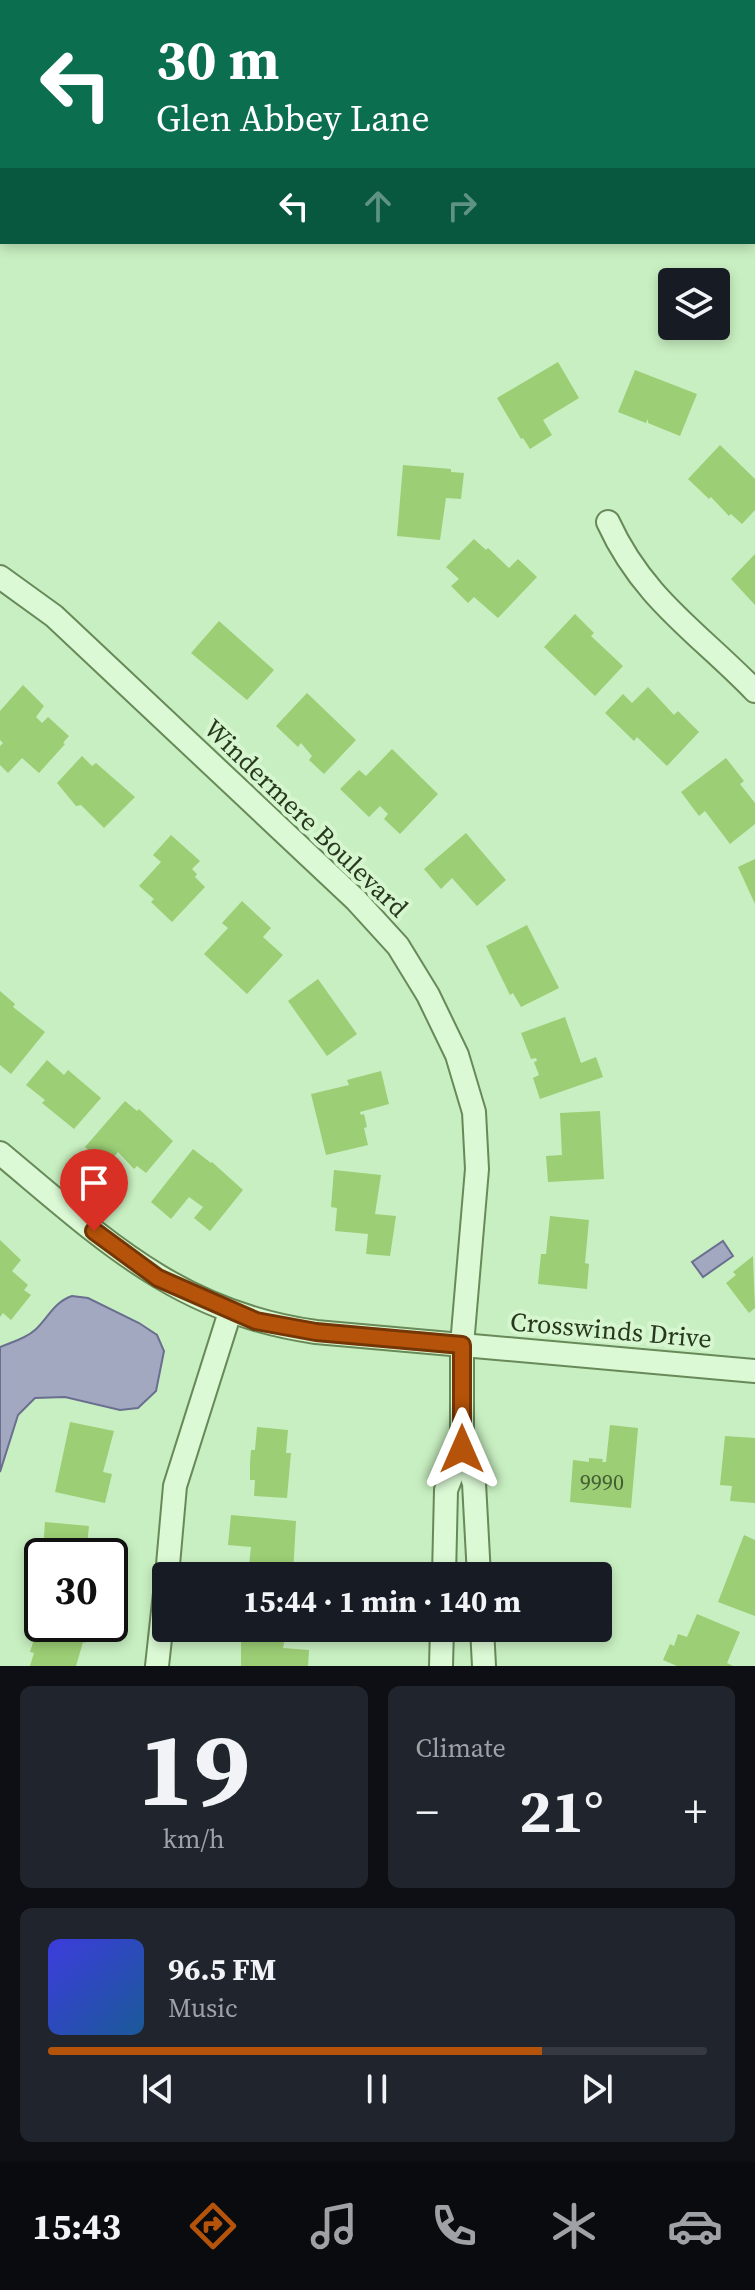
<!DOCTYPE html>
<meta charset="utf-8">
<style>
:root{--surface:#171b24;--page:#20242c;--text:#f1f3f6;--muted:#9ea1a6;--line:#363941;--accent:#b45309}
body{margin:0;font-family:"Source Serif 4",serif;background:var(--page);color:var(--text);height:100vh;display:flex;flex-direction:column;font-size:30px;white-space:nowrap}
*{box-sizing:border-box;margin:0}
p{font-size:26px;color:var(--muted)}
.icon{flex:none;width:44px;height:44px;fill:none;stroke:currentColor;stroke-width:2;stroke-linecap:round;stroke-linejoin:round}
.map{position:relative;height:1666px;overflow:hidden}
.details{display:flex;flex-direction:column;gap:20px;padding:20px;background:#0d0f14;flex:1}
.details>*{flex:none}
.guide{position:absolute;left:0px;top:0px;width:756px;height:244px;box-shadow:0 4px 12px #0003;background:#0b6e4f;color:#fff;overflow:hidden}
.buttons{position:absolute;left:658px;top:268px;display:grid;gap:16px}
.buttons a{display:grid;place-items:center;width:72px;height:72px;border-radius:8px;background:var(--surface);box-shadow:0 4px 12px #0003;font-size:40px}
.speed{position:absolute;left:24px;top:1538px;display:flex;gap:16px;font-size:40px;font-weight:700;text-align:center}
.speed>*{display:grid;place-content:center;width:104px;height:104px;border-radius:50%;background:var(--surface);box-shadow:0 4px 12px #0003;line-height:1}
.speed .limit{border:4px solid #111;border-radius:12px;background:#fff;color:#111}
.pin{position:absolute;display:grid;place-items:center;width:68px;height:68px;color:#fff;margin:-82px -34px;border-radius:50% 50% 50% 0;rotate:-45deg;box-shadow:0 0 8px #0007}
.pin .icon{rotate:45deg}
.me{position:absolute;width:88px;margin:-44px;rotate:0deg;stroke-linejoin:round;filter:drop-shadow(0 0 6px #0008)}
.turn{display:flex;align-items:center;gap:28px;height:168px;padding:0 24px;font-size:36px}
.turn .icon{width:104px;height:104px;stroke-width:2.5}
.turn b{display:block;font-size:56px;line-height:68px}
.lanes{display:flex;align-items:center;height:76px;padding:0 24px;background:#0003;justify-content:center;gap:40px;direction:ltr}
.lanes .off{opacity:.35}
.big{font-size:60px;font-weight:700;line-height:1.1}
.details .tile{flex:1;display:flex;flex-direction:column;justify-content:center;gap:12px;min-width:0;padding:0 28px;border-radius:12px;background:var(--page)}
.details .dial{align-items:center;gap:0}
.dial b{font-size:104px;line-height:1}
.song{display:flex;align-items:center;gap:24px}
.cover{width:96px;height:96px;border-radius:12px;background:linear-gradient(135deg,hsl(240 70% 55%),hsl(210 70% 35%))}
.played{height:8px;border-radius:4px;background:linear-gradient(90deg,var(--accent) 75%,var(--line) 75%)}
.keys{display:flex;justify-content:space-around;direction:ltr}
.heat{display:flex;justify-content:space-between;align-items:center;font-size:44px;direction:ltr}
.details .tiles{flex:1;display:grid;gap:20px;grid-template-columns:1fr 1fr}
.tile:last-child{grid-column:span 2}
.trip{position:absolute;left:152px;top:1562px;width:460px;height:80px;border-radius:8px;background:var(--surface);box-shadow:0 4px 12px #0003;font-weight:700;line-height:80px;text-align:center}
.tabs{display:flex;height:128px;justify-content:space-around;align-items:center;background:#090b0e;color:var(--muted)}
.tabs .icon{width:56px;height:56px}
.tabs .on{color:var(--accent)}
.tabs b{font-size:36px;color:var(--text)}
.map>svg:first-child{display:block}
.water{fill:#a3a8c1;stroke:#6a6e8f;stroke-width:2}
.building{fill:#9cce75}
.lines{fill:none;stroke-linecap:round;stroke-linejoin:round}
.street-casing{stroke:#688958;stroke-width:26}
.street{stroke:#daf9d4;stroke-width:22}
.route-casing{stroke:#753606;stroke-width:20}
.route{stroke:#b45309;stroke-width:14}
.labels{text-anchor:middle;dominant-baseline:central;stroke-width:8;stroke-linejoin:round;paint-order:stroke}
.number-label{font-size:22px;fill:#445e33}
.street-label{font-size:26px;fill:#27381d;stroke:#d6f6d0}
</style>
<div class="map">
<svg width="755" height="1666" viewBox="0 0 755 1666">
<rect width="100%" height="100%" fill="#c8efc1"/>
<g class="water">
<polygon points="723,1241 733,1256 703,1277 692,1262"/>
<path d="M72,1296L88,1298L139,1323L157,1335L164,1351L156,1391L138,1408L120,1410L65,1397L35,1398L18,1415L0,1472V1347C12,1342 25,1339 35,1330C48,1318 54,1302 72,1296Z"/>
</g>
<g class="building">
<polygon points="558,362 579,398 543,420 552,435 530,449 523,438 521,439 497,398"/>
<polygon points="635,370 697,394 680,436 648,423 648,419 646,423 618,412"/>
<polygon points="720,445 755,479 755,510 742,524 731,514 729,516 711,497 709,499 688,479"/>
<polygon points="403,465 451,469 451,472 464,473 461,499 446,498 440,540 397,536"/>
<polygon points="474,539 486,550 488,548 509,568 518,559 537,577 498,618 474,597 468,603 451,586 459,579 446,567"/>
<polygon points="755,554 755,605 731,579"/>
<polygon points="575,614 594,633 591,636 623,666 595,696 544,647"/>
<polygon points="219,621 274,670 247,700 191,653"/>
<polygon points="23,685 44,706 36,717 42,723 48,717 69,736 63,743 65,744 39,773 22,758 8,773 0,765 0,746 3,743 0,740 0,711"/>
<polygon points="648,687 674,715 678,711 699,732 667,766 637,737 634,741 605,713 623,694 632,703"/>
<polygon points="307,693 356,740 324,774 309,760 312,756 301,743 298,747 276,726"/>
<polygon points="392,749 438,794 400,834 384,819 388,814 380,806 369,817 340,789 359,770 366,776"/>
<polygon points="82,756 92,766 96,763 135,797 104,828 81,805 76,806 57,783"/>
<polygon points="726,758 744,781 740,784 755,803 755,824 730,844 705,811 699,816 681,792"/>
<polygon points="466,833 506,880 477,906 452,878 441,889 424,869"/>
<polygon points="171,835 200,861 192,869 197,874 195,877 205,887 172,922 151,902 154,899 139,886 161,862 153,855"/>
<polygon points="755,859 755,904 738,867"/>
<polygon points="242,901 271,928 263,937 283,955 247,994 204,954 228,928 222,923"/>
<polygon points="527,925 559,988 521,1007 513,993 510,995 486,946"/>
<polygon points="318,979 357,1034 327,1056 288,1001"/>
<polygon points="0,991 15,1004 13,1007 45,1032 11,1074 0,1065"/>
<polygon points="565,1017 581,1063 596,1057 603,1077 540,1099 533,1078 539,1075 534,1062 537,1061 536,1058 531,1059 521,1033"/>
<polygon points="47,1060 64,1075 68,1070 101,1098 74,1129 42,1103 45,1100 26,1085"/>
<polygon points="381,1071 389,1104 360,1112 361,1115 364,1114 367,1127 364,1128 368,1145 326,1155 311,1094 349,1085 347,1080"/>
<polygon points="125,1101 137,1111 139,1109 173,1141 146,1173 137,1166 134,1169 118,1152 106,1166 85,1147"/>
<polygon points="600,1111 604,1179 548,1182 546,1156 562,1155 560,1113"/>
<polygon points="193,1149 211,1163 212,1162 243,1190 210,1231 194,1218 203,1207 189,1197 171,1219 151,1202"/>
<polygon points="334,1170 381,1175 375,1214 396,1216 390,1256 366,1254 368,1234 335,1231 337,1208 331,1207"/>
<polygon points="550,1216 589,1220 585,1263 589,1264 587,1289 538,1284 541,1254 546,1254"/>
<polygon points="0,1240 21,1260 12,1271 28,1285 24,1290 31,1295 11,1320 3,1313 0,1317"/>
<polygon points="753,1256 755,1308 749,1313 726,1283 736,1275 733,1272"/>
<polygon points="70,1422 114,1431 103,1472 112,1474 105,1503 55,1492"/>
<polygon points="610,1425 638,1428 631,1508 570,1502 573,1460 589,1462 589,1458 603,1459 602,1462 606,1462"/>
<polygon points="257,1427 288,1430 286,1453 291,1453 287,1498 254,1496 255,1480 250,1480 250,1463 251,1450 255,1450"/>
<polygon points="725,1436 755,1438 755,1503 730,1501 732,1486 720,1485"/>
<polygon points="231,1515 296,1521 293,1574 291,1576 248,1576 251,1547 228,1545"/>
<polygon points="45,1522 89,1526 87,1545 83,1544 82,1549 86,1550 86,1556 42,1556 42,1589 37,1588 39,1568 24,1567 26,1548 43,1550"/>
<polygon points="744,1535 755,1540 755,1616 718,1602"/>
<polygon points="697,1614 740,1632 727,1663 733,1666 677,1666 663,1660 670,1644 674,1646 678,1634 687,1637"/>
<polygon points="34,1619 42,1624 92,1624 85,1643 83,1642 76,1666 30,1666 34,1653 30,1652 34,1639 28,1637"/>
<polygon points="221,1628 287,1628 283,1648 309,1650 308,1666 241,1666 241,1642 244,1642 245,1634 221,1633"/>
</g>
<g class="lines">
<defs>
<g id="street">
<polyline points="0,130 2,130"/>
<path d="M608,522C643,599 699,633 755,691"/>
<polyline points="0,577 54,616 356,900 398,946 428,995 457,1055 474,1112 477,1169 462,1345 462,1449 474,1483 479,1576"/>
<path d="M0,1153C102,1238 178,1313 316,1332L755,1371"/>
<polyline points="167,1576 175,1486 230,1312"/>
<polyline points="444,1576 446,1490 462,1449"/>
<polyline points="482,1628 484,1666"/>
<polyline points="157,1666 166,1584"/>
<polyline points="441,1666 442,1628"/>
</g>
</defs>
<use href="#street" class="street-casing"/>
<use href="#street" class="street"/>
</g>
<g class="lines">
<defs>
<polyline id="route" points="94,1231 158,1278 256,1321 316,1332 462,1345 462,1449"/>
</defs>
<use href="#route" class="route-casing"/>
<use href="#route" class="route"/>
</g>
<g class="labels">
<g class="number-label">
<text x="602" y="1482">9990</text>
</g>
<g class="street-label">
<text transform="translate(306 818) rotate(44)">Windermere Boulevard</text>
<text transform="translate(611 1330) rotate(5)">Crosswinds Drive</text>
</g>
</g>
</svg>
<div class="buttons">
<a><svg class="icon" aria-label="layers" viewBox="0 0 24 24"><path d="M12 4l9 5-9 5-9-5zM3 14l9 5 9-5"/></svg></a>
</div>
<div class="speed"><div class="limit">30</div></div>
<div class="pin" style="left:94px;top:1231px;background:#d93025"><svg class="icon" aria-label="arrive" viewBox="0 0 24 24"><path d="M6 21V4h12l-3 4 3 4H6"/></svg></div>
<svg class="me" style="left:462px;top:1449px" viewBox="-20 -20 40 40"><path d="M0-17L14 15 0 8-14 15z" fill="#b45309" stroke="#fff" stroke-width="4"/></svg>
<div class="trip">15:44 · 1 min · 140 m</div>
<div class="guide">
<div class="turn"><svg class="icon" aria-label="left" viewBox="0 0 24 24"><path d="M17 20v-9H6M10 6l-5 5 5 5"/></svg><div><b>30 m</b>Glen Abbey Lane</div></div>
<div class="lanes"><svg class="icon" aria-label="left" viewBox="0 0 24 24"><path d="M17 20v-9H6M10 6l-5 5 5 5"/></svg><svg class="icon off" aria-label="ahead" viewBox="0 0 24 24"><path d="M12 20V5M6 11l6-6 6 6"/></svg><svg class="icon off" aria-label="right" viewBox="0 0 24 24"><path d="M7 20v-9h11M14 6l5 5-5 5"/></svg></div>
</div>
</div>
<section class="details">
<div class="tiles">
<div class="tile dial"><b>19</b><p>km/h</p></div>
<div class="tile"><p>Climate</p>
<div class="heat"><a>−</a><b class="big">21°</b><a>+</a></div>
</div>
<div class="tile">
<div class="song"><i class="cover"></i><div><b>96.5 FM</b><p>Music</p></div></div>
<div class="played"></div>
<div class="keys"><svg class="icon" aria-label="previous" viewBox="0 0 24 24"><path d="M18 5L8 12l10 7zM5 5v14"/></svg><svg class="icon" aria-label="pause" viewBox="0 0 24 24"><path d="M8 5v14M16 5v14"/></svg><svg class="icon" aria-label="next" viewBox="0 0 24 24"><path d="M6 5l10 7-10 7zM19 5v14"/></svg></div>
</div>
</div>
</section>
<nav class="tabs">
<b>15:43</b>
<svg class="icon on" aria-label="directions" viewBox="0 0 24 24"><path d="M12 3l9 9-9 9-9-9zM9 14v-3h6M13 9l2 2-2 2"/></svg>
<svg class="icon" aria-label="music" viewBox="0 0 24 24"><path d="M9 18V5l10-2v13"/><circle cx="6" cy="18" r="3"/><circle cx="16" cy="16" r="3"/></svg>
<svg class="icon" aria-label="phone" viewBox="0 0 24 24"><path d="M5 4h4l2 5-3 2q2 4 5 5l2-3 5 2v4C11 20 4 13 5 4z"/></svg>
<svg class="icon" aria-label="climate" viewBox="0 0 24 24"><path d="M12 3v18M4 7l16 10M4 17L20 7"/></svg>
<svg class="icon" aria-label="car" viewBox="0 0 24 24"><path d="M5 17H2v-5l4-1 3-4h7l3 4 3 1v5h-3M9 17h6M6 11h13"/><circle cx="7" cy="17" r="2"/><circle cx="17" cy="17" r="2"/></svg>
</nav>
